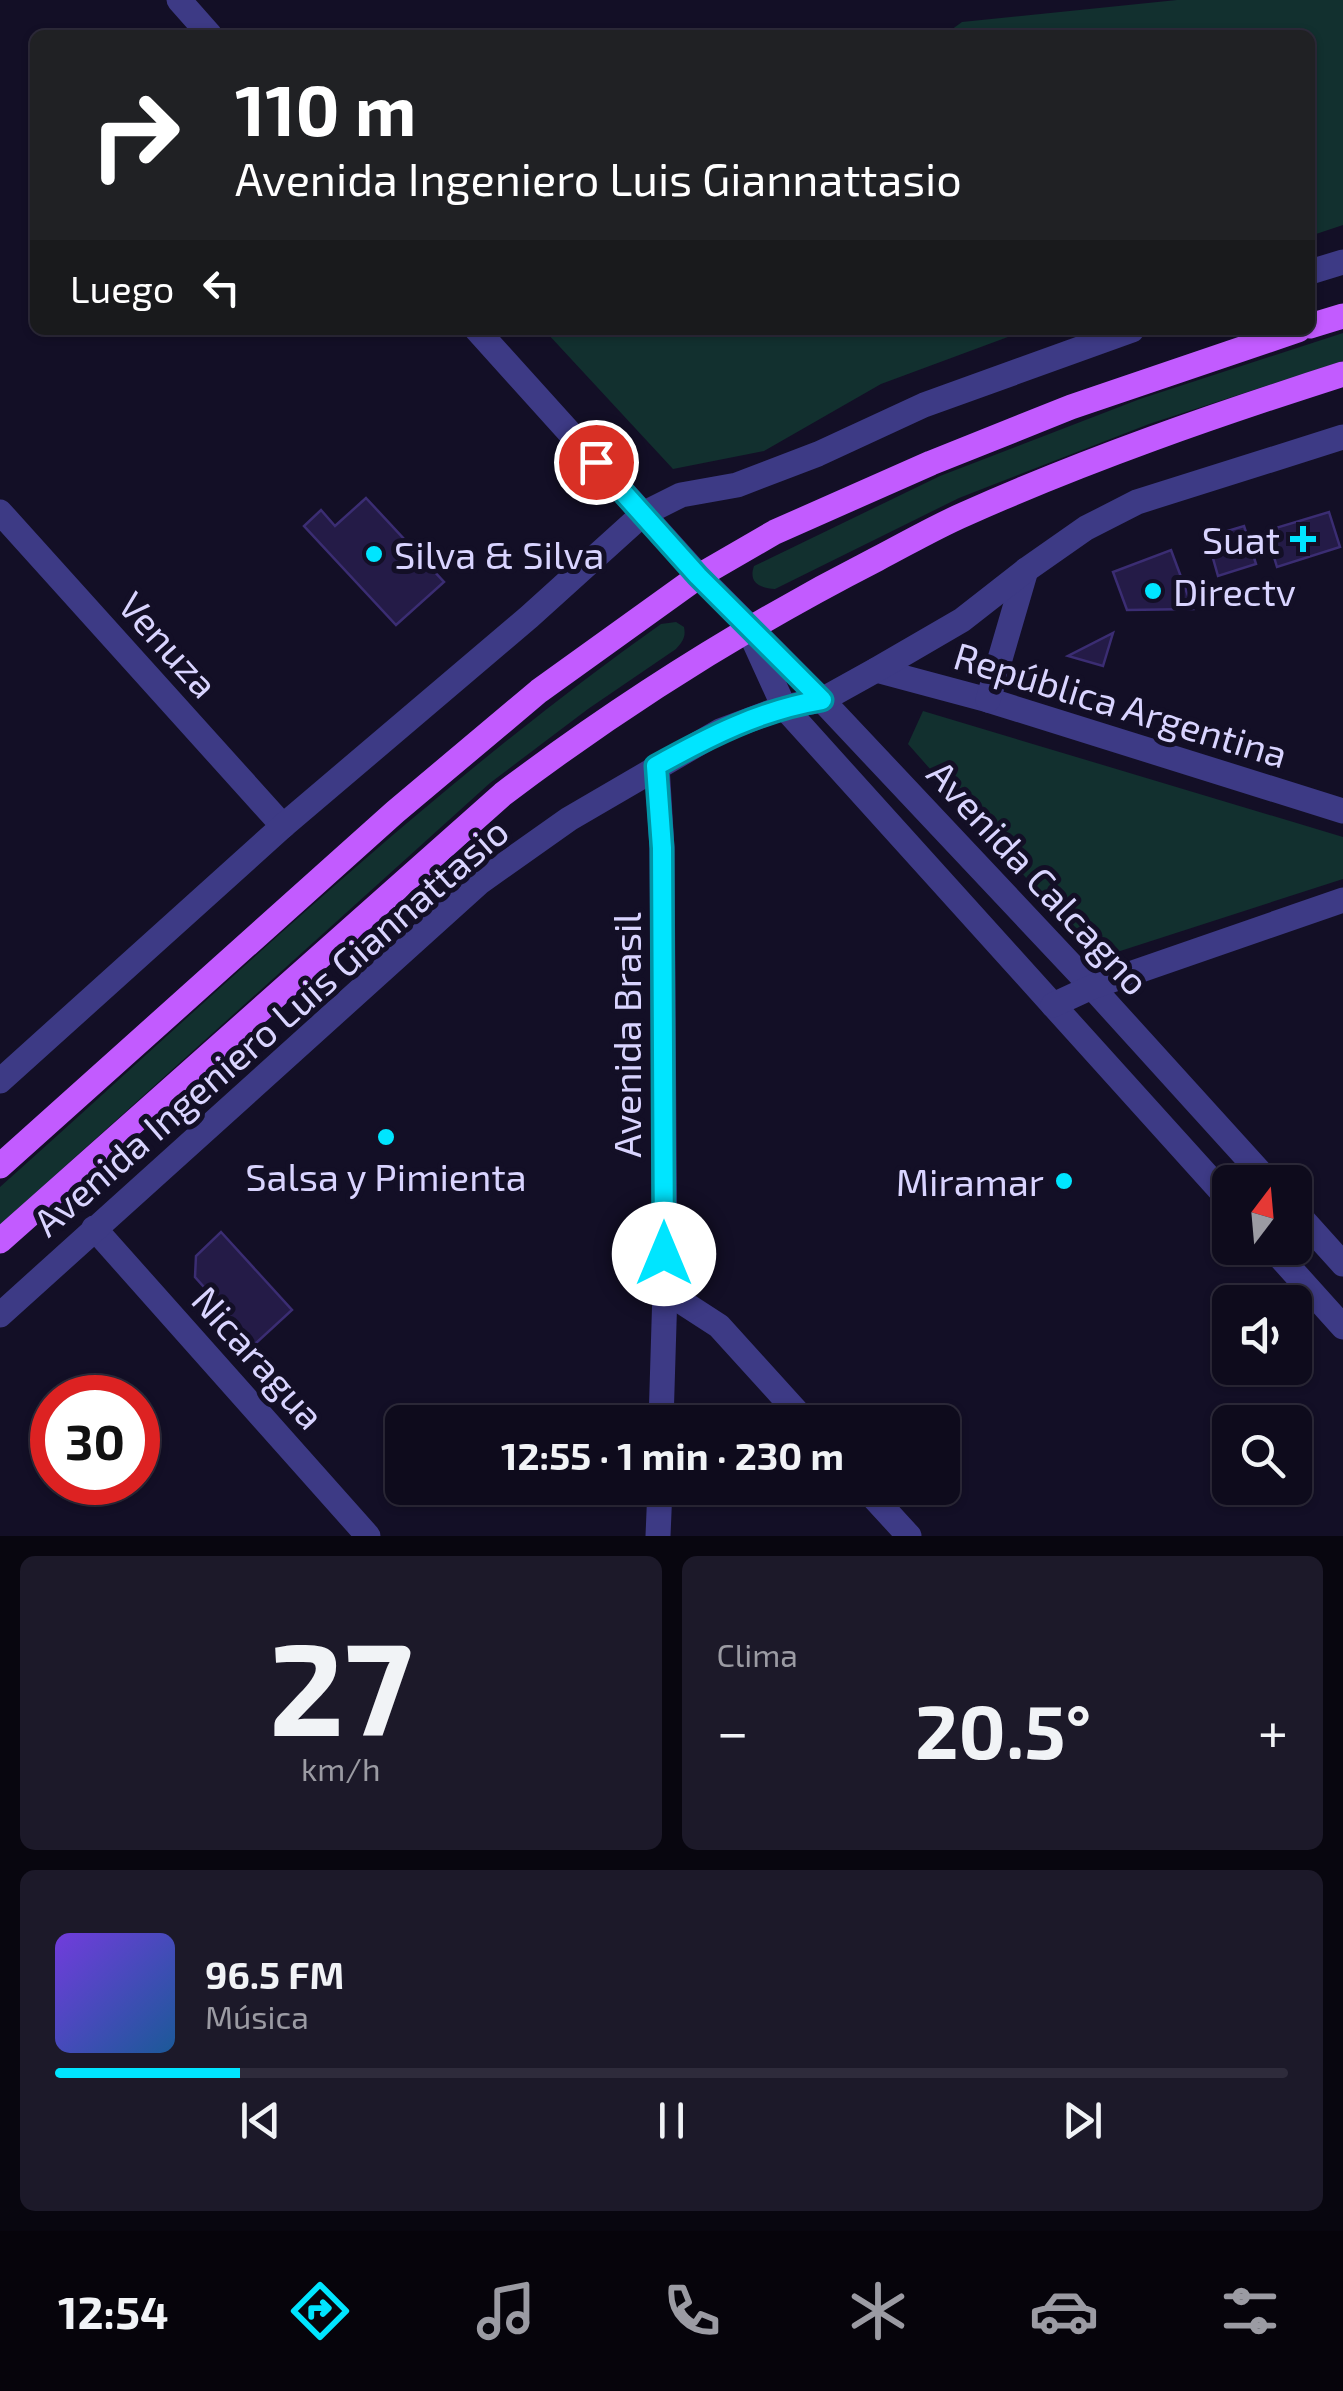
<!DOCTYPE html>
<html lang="es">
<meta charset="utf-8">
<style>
:root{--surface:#0e0b1c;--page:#1c1929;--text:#f1f3f6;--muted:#9b9ba3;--line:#2e2b3b;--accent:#00e5ff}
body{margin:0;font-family:"Exo 2",sans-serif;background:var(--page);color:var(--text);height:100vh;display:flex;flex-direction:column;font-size:38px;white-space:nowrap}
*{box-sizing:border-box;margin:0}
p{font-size:32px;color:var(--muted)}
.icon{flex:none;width:55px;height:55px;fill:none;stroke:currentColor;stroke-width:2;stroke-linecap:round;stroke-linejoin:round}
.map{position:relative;height:1536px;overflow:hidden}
.panel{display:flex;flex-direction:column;gap:20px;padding:20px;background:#08060f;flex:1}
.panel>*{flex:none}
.top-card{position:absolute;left:30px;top:30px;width:1285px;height:305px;border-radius:15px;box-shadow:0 2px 8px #0004,0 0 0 2px var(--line);background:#202124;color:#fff;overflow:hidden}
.needle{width:65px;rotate:16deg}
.controls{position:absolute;left:1212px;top:1165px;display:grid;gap:20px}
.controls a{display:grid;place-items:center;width:100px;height:100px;border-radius:15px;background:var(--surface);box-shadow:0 2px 8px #0004,0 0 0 2px var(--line);font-size:50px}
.speed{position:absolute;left:30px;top:1375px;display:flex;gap:20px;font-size:50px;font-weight:700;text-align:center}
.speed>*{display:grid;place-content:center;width:130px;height:130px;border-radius:50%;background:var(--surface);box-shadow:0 2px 8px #0004,0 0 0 2px var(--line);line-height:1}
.speed .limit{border:15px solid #d22;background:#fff;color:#111}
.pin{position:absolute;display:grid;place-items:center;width:85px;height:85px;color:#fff;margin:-42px;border:5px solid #fff;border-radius:50%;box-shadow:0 2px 10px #0007}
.me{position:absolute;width:110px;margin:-55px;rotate:0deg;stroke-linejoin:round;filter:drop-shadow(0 0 8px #0008)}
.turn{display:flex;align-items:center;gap:35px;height:210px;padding:0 40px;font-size:45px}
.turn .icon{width:130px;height:130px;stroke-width:2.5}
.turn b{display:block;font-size:70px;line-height:85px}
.then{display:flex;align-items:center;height:95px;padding:0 40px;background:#0003;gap:20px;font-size:38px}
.big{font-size:75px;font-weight:700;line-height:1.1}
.panel .tile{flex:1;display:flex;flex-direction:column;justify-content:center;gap:15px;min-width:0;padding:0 35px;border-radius:15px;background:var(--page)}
.panel .dial{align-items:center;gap:0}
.dial b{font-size:130px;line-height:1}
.song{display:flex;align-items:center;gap:30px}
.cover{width:120px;height:120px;border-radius:15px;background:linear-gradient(135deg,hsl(260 70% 55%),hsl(210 70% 35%))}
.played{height:10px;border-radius:5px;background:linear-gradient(90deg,var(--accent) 15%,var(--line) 15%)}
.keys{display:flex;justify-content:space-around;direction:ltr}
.heat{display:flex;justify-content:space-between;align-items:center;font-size:55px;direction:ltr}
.panel .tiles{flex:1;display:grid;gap:20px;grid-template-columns:1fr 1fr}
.tile:last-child{grid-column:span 2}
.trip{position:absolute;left:385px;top:1405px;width:575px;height:100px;border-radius:15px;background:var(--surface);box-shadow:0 2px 8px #0004,0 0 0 2px var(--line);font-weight:700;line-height:100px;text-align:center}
.menu{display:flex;height:160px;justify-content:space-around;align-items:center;background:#06040b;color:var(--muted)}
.menu .icon{width:70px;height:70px}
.menu .current{color:var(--accent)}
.menu b{font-size:45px;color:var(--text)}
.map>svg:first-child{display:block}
.green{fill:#12302f}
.building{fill:#241b47;stroke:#3b2d73;stroke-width:2.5}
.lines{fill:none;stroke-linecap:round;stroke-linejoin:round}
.minor{stroke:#3d3a85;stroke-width:25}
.major{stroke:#c25bff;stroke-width:25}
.route-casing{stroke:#0095a6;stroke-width:25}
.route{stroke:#00e5ff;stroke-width:18}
.poi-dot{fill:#00e5ff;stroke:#130f26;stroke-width:4}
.labels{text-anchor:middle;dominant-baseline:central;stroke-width:10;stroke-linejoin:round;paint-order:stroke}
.poi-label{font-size:38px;fill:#d9d4ff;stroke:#130f26;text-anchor:end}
.street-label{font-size:38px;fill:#d9d4ff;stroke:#130f26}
</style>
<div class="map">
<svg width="1343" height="1536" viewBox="0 0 1343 1536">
<rect width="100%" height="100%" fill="#130f26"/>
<g class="green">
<polygon points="1177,0 1343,0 1343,225 1310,236 1310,35 944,35 962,22"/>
<polygon points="551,330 1027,330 881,384 764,451 673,469 547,333"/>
<path d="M1343,333V361L1149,424L959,498L775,589C760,588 748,583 754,566L940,476L1140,399Z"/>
<path d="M676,622L684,627C686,637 683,641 676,649L588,709L490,783L0,1225V1187C216,994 424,792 661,624Z"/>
<polygon points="923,711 1343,837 1343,879 1114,953 1088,948 908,744"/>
</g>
<g class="building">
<polygon points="366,498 444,582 396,625 304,526 321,510 335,526"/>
<polygon points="1329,512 1340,547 1277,567 1266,531"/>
<polygon points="1244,526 1256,564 1218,576 1207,537"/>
<polygon points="1171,550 1193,609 1127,610 1113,572"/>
<polygon points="1113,633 1103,666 1068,656"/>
<polygon points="221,1232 292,1310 255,1344 195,1277 196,1256"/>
</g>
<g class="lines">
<g class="minor">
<polyline points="179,0 210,35"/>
<polyline points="1310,272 1343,262"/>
<polyline points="477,330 699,576 822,700 1092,987 1269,1182"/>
<polyline points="0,512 283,826"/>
<polyline points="754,641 784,707 1230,1201"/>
<polyline points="876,670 988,700 1343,811"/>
<polyline points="988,700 1026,570"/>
<polyline points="657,766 662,848 665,1291 661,1422"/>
<polyline points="1053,1005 1092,987 1343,900"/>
<polyline points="0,1081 283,826 529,617 643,514 681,495 737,485 818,454 924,405 1132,330"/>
<polyline points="1295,1211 1343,1264"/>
<polyline points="94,1228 368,1536"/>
<polyline points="1272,1248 1343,1327"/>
<polyline points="665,1291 719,1326 806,1422"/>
<polyline points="0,1315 480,882 569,819 720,731 784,707 822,700 876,670 962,620 1026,570 1086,528 1137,502 1343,437"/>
<polyline points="865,1488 909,1536"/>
<polyline points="658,1536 660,1488"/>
</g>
<g class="major">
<polyline points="1310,326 1343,316"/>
<polyline points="0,1166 395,812 539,691 699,576 775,532 931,463 1071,407 1298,330"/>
<path d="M0,1241L503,794C622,704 744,627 877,559C906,544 935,527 965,514C1088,459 1215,415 1343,374"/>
</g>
</g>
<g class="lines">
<defs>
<path id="route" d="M596,462L698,576L822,700C761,710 710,736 656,766L662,848L664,1254"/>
</defs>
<use href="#route" class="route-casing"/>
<use href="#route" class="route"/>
</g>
<g class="poi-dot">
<path d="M1298 524h10v10h10v10h-10v10h-10v-10h-10v-10h10z"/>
<circle cx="374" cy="554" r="10"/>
<circle cx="1153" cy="591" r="10"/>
<circle cx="386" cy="1137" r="10"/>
<circle cx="1064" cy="1181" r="10"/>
</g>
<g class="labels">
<g class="poi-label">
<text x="1280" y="539">Suat</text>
<text x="394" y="554" text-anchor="start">Silva &amp; Silva</text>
<text x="1173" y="591" text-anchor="start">Directv</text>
<text x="386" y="1176" text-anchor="middle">Salsa y Pimienta</text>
<text x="1044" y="1181">Miramar</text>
</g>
<g class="street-label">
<text transform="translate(169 644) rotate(48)">Venuza</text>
<text transform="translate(1121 704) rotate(17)">República Argentina</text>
<text transform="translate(1039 877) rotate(47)">Avenida Calcagno</text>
<text transform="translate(270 1026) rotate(-41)">Avenida Ingeniero Luis Giannattasio</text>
<text transform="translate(626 1035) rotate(-90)">Avenida Brasil</text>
<text transform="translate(259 1357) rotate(48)">Nicaragua</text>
</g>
</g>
</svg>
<div class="controls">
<a><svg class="needle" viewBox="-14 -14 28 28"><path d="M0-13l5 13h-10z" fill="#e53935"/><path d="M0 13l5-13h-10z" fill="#9b9ba3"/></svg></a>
<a><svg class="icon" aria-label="sound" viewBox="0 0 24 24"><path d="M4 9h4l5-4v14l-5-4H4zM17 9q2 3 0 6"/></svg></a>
<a><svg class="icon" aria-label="search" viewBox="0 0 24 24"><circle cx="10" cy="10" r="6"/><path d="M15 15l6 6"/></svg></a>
</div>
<div class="speed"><div class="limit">30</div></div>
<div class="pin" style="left:596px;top:462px;background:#d93025"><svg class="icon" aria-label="arrive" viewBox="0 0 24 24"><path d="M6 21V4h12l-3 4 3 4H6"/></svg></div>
<svg class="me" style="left:664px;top:1254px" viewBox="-20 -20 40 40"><circle r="19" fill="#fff"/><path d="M0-13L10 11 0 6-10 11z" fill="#00e5ff"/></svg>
<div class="trip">12:55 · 1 min · 230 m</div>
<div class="top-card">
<div class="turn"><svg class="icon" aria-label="right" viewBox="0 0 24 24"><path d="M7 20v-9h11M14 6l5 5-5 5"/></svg><div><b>110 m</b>Avenida Ingeniero Luis Giannattasio</div></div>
<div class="then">Luego<svg class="icon" aria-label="left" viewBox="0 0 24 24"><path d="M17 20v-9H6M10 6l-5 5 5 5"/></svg></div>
</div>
</div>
<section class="panel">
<div class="tiles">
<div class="tile dial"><b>27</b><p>km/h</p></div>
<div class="tile"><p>Clima</p>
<div class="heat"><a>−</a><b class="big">20.5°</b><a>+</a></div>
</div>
<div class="tile">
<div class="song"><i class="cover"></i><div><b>96.5 FM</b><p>Música</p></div></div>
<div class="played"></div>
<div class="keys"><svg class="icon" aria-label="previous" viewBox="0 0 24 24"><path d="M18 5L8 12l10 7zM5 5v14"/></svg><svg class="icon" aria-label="pause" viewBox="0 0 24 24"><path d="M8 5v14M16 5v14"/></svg><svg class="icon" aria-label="next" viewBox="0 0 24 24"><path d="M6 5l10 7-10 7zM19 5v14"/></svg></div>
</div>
</div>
</section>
<nav class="menu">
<b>12:54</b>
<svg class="icon current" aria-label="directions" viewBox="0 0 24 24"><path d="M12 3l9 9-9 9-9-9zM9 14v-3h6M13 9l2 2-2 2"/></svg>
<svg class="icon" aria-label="music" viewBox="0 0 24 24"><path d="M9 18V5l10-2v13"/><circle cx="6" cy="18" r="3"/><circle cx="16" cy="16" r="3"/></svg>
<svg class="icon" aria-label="phone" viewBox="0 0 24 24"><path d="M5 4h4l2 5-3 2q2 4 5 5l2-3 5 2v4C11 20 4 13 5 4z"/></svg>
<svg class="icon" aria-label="climate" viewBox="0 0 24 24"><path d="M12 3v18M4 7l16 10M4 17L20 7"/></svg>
<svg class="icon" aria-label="car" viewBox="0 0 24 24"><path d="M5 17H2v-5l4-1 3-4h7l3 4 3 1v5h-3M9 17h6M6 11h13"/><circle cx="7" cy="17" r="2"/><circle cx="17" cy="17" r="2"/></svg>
<svg class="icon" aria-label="filters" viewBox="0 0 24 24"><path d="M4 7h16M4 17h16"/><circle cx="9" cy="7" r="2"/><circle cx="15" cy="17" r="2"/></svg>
</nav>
